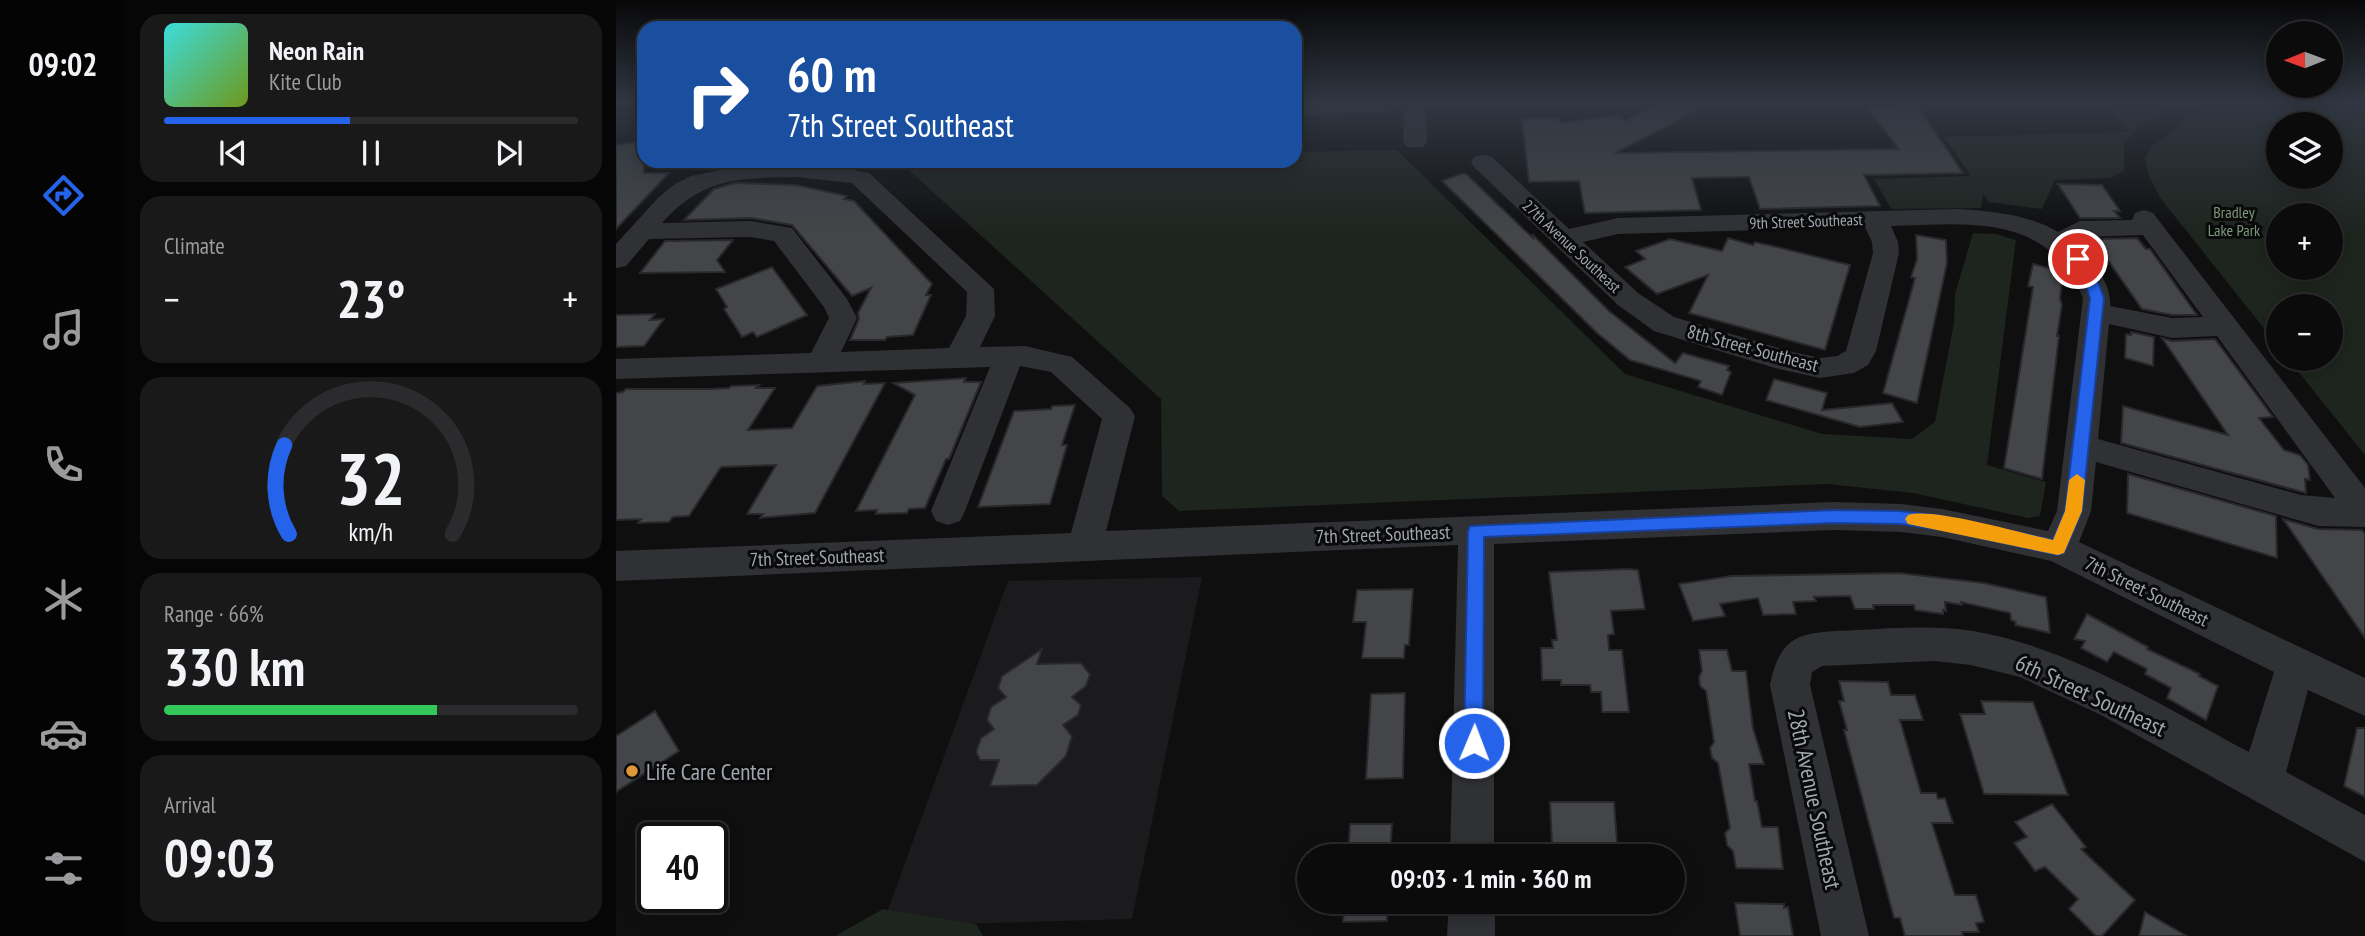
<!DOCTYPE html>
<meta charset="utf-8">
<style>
:root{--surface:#0b0b0c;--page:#19191a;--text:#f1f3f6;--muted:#9a9b9d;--line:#2b2b2d;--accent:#2563eb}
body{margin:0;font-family:"PT Sans Narrow",sans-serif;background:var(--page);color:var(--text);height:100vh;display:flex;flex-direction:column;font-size:26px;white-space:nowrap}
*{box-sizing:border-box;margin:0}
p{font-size:23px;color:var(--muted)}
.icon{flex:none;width:38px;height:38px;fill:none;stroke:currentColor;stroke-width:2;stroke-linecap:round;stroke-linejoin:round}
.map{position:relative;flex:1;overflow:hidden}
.details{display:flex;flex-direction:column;gap:14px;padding:14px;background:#060607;width:490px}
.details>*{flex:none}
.banner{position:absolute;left:21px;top:21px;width:665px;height:147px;border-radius:21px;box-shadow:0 4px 18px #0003,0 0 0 2px var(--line);background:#1a4fa0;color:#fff;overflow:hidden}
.needle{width:46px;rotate:269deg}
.buttons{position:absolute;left:1650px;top:21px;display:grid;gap:14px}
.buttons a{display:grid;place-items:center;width:77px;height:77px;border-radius:50%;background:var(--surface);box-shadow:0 4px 18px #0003,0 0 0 2px var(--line);font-size:35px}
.speed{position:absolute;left:21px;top:822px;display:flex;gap:14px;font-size:35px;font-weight:700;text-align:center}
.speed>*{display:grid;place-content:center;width:91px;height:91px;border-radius:50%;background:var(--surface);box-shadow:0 4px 18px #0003,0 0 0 2px var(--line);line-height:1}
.speed .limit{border:4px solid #111;border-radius:10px;background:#fff;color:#111}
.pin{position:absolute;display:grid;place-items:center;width:60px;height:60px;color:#fff;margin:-30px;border:4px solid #fff;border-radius:50%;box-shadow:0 2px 7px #0007}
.me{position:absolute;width:77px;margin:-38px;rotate:1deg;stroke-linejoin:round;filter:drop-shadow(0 0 5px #0008)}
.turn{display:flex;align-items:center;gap:24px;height:147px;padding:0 35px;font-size:32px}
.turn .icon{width:91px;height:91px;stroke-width:2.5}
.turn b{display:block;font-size:49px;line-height:60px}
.big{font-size:52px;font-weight:700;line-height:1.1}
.details .card{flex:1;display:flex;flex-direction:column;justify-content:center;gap:10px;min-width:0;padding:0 24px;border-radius:21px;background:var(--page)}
.details .dial{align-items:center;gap:0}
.dial svg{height:182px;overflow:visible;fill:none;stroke:var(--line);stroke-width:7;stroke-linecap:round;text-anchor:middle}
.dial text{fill:var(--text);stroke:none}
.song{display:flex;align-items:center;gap:21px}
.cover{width:84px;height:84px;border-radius:10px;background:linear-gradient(135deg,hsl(180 70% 55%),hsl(80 70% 35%))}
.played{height:7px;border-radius:4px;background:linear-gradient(90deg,var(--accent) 45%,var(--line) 45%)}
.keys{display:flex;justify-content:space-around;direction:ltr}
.heat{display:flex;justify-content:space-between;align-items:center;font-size:38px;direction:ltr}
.charge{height:10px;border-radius:5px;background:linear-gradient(90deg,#34c759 66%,var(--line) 0)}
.trip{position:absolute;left:681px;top:844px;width:388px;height:70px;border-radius:35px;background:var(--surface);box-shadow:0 4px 18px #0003,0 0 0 2px var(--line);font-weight:700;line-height:70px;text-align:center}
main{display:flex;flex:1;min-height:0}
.menu{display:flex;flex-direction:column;width:126px;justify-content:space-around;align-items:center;background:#040405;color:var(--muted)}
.menu .icon{width:49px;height:49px}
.menu .selected{color:var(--accent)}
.menu b{font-size:32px;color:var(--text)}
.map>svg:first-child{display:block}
.built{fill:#1b1b1d}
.green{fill:#1e241e;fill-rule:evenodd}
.building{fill:#434548;stroke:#29292c;stroke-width:2}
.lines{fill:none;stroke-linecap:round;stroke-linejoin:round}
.minor{fill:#303135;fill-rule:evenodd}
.route{fill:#2563eb;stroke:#184099;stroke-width:2}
.slow{fill:#f59e0b}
.poi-dot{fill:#df9838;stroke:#0a0a0b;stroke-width:2.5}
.labels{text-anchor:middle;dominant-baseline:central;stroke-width:6;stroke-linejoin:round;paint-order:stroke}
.far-park-label{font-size:16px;fill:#7b997a;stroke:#0a0a0b}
.far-street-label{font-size:16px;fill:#a1a7b0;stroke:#0a0a0b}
.street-label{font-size:19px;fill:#a1a7b0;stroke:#0a0a0b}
.near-street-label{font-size:23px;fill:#a1a7b0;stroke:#0a0a0b}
.near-poi-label{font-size:23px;fill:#a1a7b0;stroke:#0a0a0b;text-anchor:start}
</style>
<main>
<nav class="menu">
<b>09:02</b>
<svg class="icon selected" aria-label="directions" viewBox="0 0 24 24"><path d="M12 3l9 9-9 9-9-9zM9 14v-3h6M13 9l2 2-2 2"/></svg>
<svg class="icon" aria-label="music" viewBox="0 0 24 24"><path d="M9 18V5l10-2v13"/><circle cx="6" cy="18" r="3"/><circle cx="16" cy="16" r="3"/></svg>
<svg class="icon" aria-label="phone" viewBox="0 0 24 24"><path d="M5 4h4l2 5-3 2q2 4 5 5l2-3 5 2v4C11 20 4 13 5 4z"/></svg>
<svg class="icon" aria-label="climate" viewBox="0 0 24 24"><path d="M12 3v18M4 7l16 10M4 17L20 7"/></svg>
<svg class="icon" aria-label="car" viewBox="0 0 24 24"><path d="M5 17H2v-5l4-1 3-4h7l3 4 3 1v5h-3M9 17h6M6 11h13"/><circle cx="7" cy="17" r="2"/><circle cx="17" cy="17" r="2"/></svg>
<svg class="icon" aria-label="filters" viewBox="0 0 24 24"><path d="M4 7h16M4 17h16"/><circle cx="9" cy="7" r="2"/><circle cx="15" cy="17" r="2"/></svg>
</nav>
<section class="details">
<div class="card">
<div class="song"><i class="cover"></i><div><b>Neon Rain</b><p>Kite Club</p></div></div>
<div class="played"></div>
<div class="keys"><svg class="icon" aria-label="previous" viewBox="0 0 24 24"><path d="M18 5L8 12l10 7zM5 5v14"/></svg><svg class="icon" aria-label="pause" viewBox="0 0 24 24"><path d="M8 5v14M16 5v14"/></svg><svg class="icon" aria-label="next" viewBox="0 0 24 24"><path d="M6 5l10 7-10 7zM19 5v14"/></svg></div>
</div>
<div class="card"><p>Climate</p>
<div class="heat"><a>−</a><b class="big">23°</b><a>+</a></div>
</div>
<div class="card dial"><svg viewBox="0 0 100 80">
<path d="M14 69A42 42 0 1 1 86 69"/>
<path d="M14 69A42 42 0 0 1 12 30" stroke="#2563eb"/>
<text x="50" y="56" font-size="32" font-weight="700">32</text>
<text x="50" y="72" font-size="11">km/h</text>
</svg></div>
<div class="card"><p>Range · 66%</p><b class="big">330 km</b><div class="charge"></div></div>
<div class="card"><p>Arrival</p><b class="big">09:03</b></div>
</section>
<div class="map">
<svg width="1749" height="936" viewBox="0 0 1749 936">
<rect width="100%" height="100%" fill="#0f0f10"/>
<polygon class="built" points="586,577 516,919 266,926 392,581"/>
<g class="green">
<polygon points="1486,101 1556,101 1508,142 1508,171 1495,178 1439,180 1426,209 1373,202 1367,194 1365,208 1275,209 1258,179 1355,176 1328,137 1513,132"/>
<path d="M1596,101H1749V455L1672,359H1715V306H1662V346L1545,199L1533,176L1529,158L1537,145ZM1715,124V177H1662V124ZM1715,215V268H1662V215Z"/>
<polygon points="781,150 1009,374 1206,434 1296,439 1319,422 1338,323 1339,294 1357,233 1380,234 1400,240 1371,465 1430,482 1424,516 1412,518 1297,493 1211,484 563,511 546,496 545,399 284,162 679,161 679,152"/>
<polygon points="267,909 360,924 367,936 219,936"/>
</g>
<g class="building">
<polygon points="1047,101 1099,101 999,153 1283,149 1251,108 1300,104 1347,173 1248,175 1264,206 1144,209 1133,177 1076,178 1085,210 969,213 963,181 913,182 906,119 943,118 944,123 1004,115 1009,121"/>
<polygon points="28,141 28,173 53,173 0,229 0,145"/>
<polygon points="845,174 850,174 917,238 917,235 993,311 1059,363 1067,353 1113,366 1111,370 1115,372 1106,395 1082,387 1085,381 1014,360 981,333 826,181"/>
<polygon points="119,183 180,185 231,196 228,199 238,201 316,284 310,295 315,295 297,335 271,337 269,340 234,340 243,319 242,313 255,288 236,296 176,225 135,218 68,220 98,189"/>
<polygon points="1442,184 1486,185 1504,211 1498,211 1504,218 1464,218"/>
<polygon points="1300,235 1330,240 1331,263 1301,403 1267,393 1299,278 1295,277 1301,259"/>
<polygon points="1112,238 1137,245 1139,242 1157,246 1234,265 1209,350 1073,313 1092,275 1041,294 1009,267 1029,259 1020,251 1054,239 1106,251"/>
<polygon points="1521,238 1530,249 1534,249 1581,315 1556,315 1526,309 1477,239"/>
<polygon points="117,240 101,260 109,272 24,273 49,241"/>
<polygon points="1417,264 1444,271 1443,276 1447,277 1444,298 1446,305 1441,336 1443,336 1426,479 1388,468 1417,287 1412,286"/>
<polygon points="156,267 191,315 141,337 137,332 126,337 108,309 111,307 100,289"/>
<polygon points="39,314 34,320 48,319 28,346 0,347 0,315"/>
<polygon points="1515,332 1538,337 1537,366 1509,358 1510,334 1515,335"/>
<polygon points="1546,338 1556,341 1599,339 1657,417 1643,418 1668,450 1684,455 1692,465 1694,480 1689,479 1690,493 1505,443 1507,406 1612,435"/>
<polygon points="350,378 348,382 365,382 333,459 330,459 309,508 293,509 291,513 260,514 261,510 240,511 299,395 277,383"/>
<polygon points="1158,379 1211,393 1206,410 1276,403 1287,422 1244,427 1150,400"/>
<polygon points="249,381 248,384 269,383 199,513 144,518 147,514 131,514 160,465 105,467 73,516 57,517 53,522 22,523 25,519 0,520 0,393 7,392 10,389 93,389 113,388 115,386 143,385 140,388 159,388 132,430 176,428 201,386"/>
<polygon points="459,405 446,445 451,445 434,504 362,507 398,411 435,409 436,406"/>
<polygon points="1512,474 1660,516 1661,558 1511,513"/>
<polygon points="1667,519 1702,529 1746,530 1749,534 1749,638"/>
<polygon points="1012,569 1022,570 1029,609 995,611 998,634 992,635 993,650 1006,650 1013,712 986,712 985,692 975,692 974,685 945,685 945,680 926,680 925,648 937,648 936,640 941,640 933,572"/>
<polygon points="1283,573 1368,583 1430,597 1434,633 1399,625 1400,622 1395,620 1394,613 1345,602 1346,605 1329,602 1330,611 1327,610 1327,614 1299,610 1298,605 1257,605 1258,609 1239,609 1234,596 1198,597 1200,601 1177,602 1180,614 1147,615 1142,598 1104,604 1109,616 1077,621 1063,584 1115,576"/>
<polygon points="797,589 793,645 789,645 788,658 746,658 750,622 737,622 741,590"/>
<polygon points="1471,614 1532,647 1531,649 1584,674 1583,676 1602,686 1590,720 1551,698 1555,688 1529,674 1531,669 1498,652 1491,662 1465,648 1469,641 1458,639"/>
<polygon points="426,649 421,664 465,663 474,674 470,686 456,697 465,705 462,715 447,725 456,736 450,756 421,785 374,786 383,760 364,760 360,752 365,738 378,729 371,720 375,707 390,697 382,688 386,676"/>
<polygon points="1083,650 1111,650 1116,671 1130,671 1137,728 1148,764 1133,764 1139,801 1141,801 1146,827 1162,827 1167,869 1120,868 1117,851 1111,845 1109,833 1114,828 1102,763 1096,758 1094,748 1098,742 1090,691 1084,686 1083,677 1086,671"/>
<polygon points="1223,681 1272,682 1275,695 1299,695 1307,720 1284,720 1305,793 1320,793 1322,799 1329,798 1337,823 1316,823 1339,895 1360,895 1368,922 1360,923 1363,932 1346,932 1347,936 1289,936 1284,918 1278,918 1228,730 1231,730 1223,701 1228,701"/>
<polygon points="789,693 787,778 750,779 755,694"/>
<polygon points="1365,701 1417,702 1452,795 1368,794 1344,714 1369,714"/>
<polygon points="39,711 63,751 0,792 0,736"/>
<polygon points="1741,728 1749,728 1749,797 1728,786"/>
<polygon points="934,802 998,802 1002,856 961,856 961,844 936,844"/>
<polygon points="1436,804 1470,847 1465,849 1519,900 1486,936 1480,936 1453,909 1462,899 1429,867 1419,871 1398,843 1411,837 1399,822"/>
<polygon points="734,824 776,824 774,856 732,856"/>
<polygon points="729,901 772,901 771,921 727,922"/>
<polygon points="1119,903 1168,904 1168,908 1172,907 1177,936 1124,936"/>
<polygon points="1529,912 1571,936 1523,936"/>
</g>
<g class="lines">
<g class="minor">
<polygon points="853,101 850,106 810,109 811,142 807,147 791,147 787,142 788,110 679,116 679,102"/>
<path d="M867,155L876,157L953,229L1002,218L1341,209C1374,211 1412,214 1442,232L1464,221L1516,220L1519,213L1528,210L1537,213L1749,488V527L1703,526L1685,521L1480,462L1475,511L1463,542L1749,678V716L1692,690L1670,772L1749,815V862L1485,715L1404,677L1355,665L1318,661L1206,666L1196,672L1194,685L1253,936H1205L1154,685C1165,629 1191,633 1240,630C1279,628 1318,625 1357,631C1456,648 1546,706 1633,752L1658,672L1435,561L1326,537L1285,532L1218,530L878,544V856H834L842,545L0,581V551L455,533L486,419L435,372L404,366L349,511L344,521L332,525L320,521L315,511L374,367L0,379V359L195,353L213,318L208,307L158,241L134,237L33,239L10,266L0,268V244L42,198L59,184L75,176L129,165L205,164L253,173L378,289L379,316L364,347L409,346L456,357L514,408L519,416L490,531L1218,502L1285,504L1326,509L1432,531L1441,511L1467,298C1432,212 1352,224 1275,226L1282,242L1283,253L1260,351L1252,365L1238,373L1204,378L1159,368L1038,331L1002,305L858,167L855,162L858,157ZM180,177L236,183L351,292L350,316L333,348L225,352L241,318L231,299L176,228L134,221L46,223C87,177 123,178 180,177ZM1249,227L1256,242L1257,253L1230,351L1221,356L1204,358L1172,351L1058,317L1022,293L967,242L1002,234ZM1527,235L1587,317L1556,318L1494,306C1496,283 1475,258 1459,243L1470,237ZM1493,324L1556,338L1601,336L1719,498L1685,495L1482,439Z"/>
<polygon points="833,901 879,901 879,936 831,936"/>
</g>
</g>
<linearGradient id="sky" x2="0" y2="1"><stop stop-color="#080809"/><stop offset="0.44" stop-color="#313742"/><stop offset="1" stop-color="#313742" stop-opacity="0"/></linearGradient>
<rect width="1749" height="232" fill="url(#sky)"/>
<path class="route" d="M1462,255C1477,262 1482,283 1488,298L1466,511L1448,553L1442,555L1326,530L1284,524L1218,523L868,537L867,743L865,749L858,752L850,749L848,743L852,531L854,526L1218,510L1284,511L1326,516L1437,540L1449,511L1474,298L1465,272L1455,259Z"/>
<path class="slow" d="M1461,474L1469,480L1466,511L1448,553L1442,555L1292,524L1289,519L1292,515C1316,507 1408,534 1437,540L1449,511L1453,480Z"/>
<circle class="poi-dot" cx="16" cy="771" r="7"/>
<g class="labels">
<g class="far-park-label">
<text x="1618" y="212">Bradley<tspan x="1618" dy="18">Lake Park</tspan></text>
</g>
<g class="far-street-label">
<text transform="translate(1190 221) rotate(-2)">9th Street Southeast</text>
<text transform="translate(956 246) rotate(43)">27th Avenue Southeast</text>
</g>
<g class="street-label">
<text transform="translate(1137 348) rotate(15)">8th Street Southeast</text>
<text transform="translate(767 534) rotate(-2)">7th Street Southeast</text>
<text transform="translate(201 557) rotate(-2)">7th Street Southeast</text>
<text transform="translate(1531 591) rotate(26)">7th Street Southeast</text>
</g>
<g class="near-street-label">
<text transform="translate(1475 695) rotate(25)">6th Street Southeast</text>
<text transform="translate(1199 799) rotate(78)">28th Avenue Southeast</text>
</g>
<g class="near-poi-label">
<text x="30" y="771">Life Care Center</text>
</g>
</g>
</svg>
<div class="buttons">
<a><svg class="needle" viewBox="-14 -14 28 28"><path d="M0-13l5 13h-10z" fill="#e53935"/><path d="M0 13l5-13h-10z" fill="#9a9b9d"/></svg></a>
<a><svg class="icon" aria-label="layers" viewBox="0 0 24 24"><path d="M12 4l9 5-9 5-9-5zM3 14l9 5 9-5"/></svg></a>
<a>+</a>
<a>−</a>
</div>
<div class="speed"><div class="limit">40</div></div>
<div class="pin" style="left:1462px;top:259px;background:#d93025"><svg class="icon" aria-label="arrive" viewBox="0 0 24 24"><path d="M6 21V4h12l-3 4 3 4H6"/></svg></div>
<svg class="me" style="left:858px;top:743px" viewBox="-20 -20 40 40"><circle r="17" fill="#2563eb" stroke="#fff" stroke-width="3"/><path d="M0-11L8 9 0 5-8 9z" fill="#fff"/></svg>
<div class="trip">09:03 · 1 min · 360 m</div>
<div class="banner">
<div class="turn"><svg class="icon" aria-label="right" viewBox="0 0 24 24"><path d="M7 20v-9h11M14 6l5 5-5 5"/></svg><div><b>60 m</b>7th Street Southeast</div></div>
</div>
</div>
</main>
